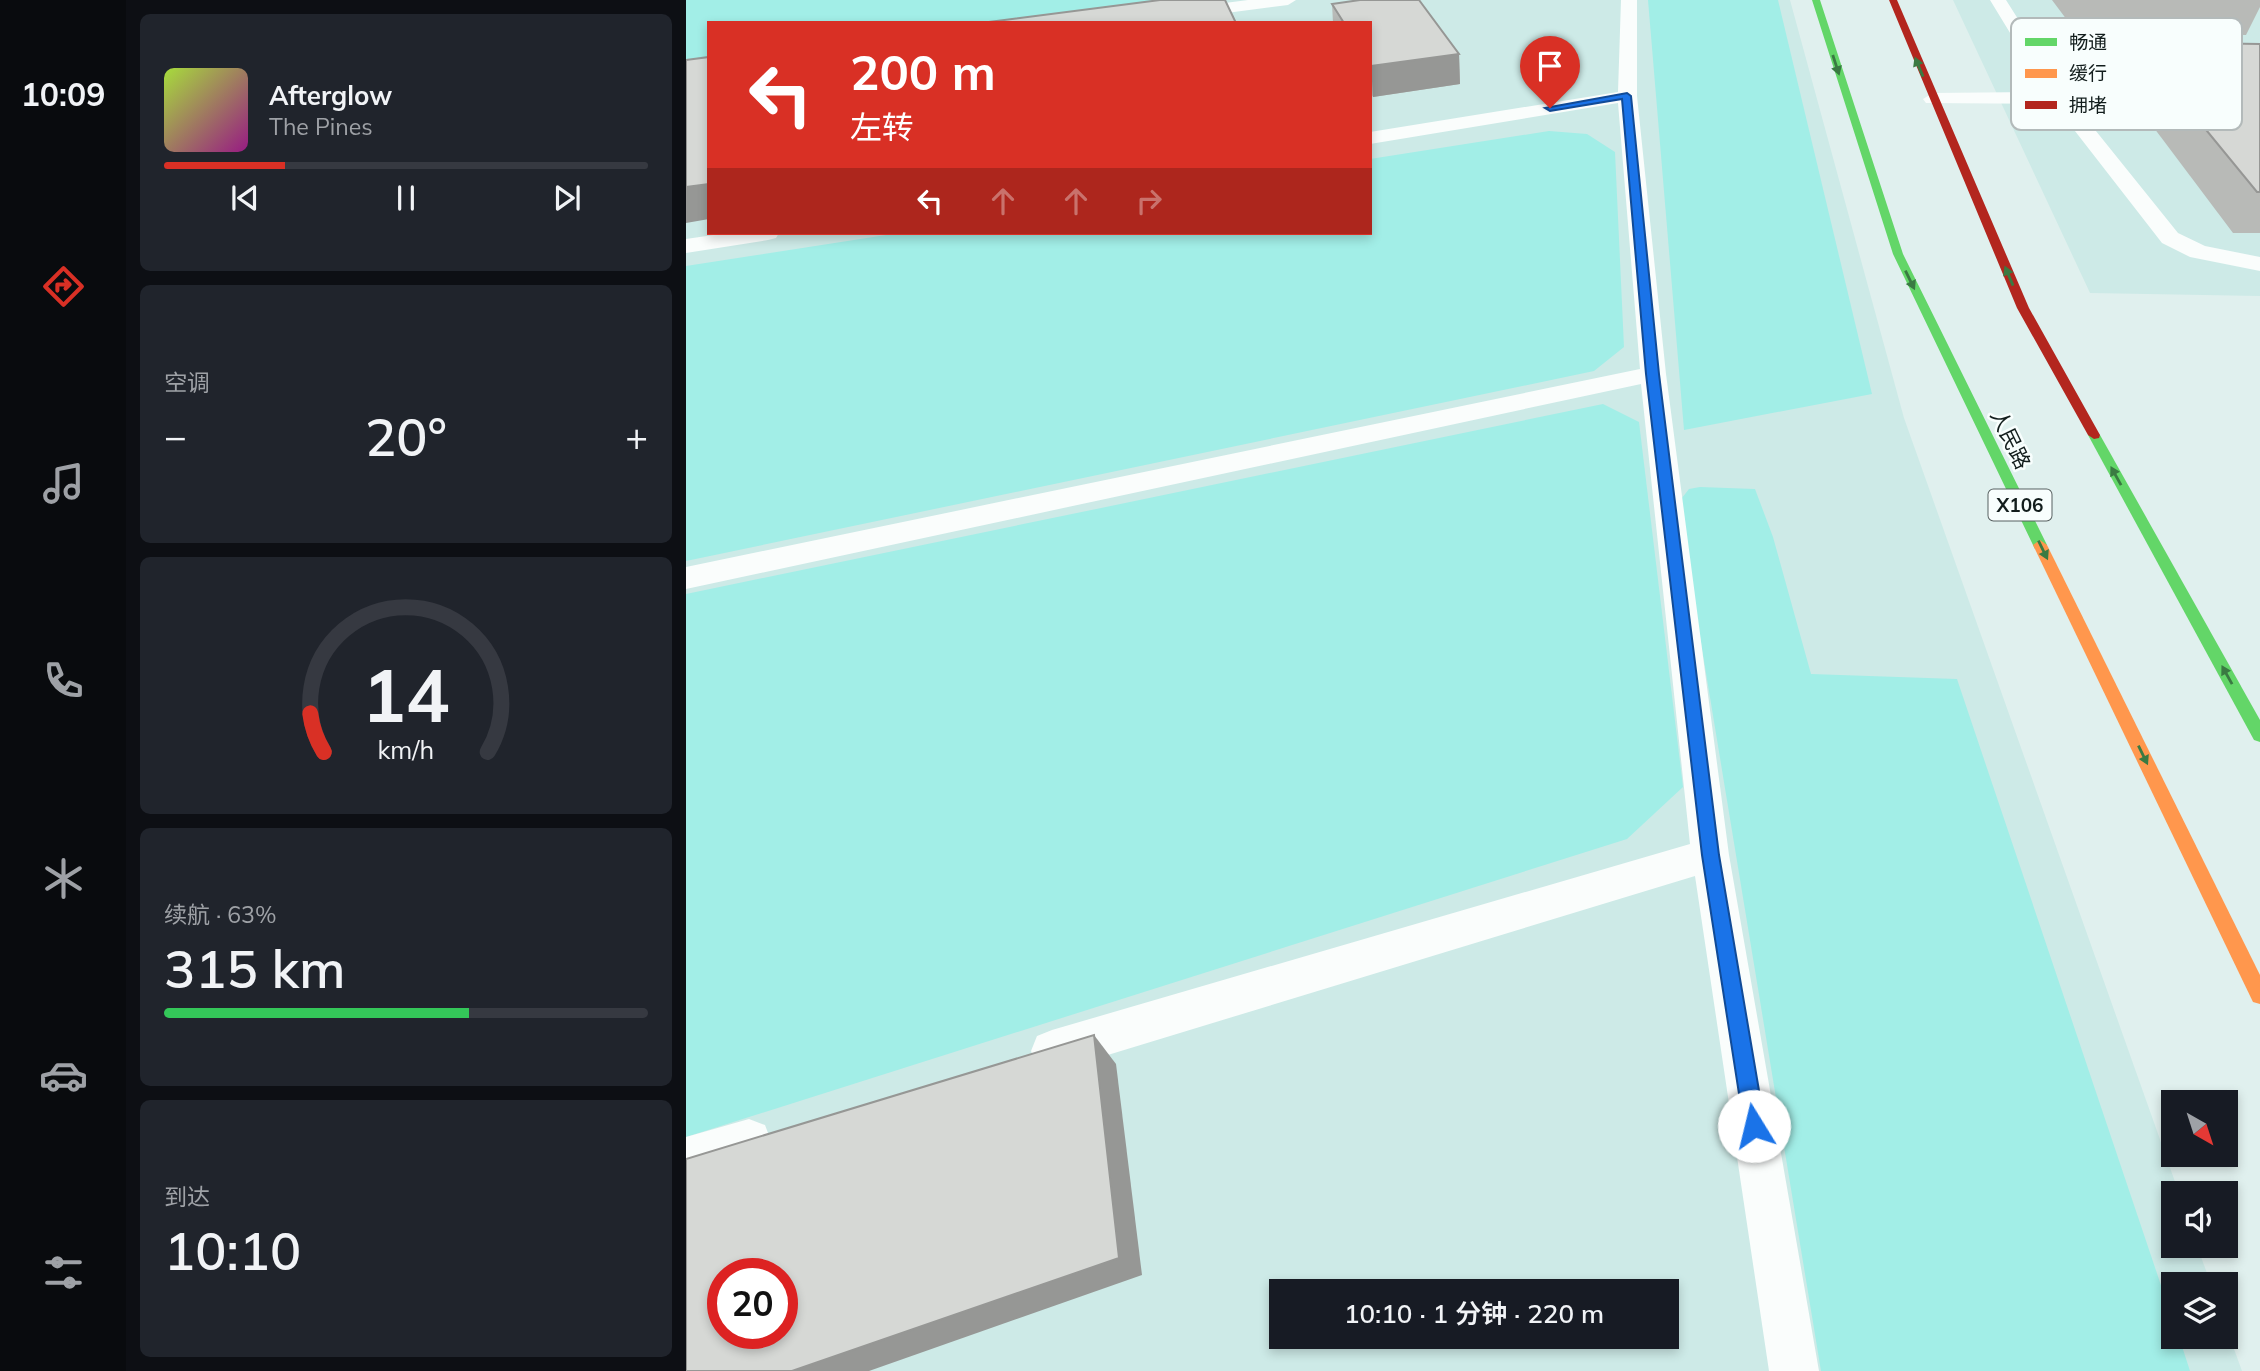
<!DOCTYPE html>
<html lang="zh">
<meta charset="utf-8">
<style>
:root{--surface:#171b24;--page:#20242c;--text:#f1f3f6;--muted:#9ea1a6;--line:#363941;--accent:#d93025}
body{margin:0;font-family:Mulish,"Noto Sans SC",sans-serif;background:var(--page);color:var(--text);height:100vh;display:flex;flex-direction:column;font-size:26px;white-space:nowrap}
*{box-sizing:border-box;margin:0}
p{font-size:23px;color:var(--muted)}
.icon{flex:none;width:38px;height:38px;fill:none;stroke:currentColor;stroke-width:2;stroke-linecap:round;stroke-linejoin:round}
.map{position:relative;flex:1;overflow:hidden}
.panel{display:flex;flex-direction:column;gap:14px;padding:14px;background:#0d0f14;width:560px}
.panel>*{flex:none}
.guide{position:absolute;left:21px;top:21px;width:665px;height:214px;border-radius:0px;box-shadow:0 4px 10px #0003;background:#d93025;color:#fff;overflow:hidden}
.needle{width:46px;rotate:141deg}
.tools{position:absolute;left:1475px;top:1090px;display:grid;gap:14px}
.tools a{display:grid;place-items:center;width:77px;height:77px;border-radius:0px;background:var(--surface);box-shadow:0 4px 10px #0003;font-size:35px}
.speed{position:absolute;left:21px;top:1258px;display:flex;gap:14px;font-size:35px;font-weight:700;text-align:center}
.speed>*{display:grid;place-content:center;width:91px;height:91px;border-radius:50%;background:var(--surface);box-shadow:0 4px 10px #0003;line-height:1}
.speed .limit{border:10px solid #d22;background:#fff;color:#111}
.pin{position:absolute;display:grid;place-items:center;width:60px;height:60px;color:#fff;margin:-72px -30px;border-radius:50% 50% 50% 0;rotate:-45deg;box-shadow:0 0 7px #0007}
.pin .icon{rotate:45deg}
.me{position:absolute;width:77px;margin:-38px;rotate:351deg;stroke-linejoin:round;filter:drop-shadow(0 0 5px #0008)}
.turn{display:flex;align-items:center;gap:24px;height:147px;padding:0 28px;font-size:32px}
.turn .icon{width:91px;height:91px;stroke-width:2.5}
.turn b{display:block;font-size:49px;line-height:60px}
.lanes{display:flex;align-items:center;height:66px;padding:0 28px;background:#0003;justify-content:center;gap:35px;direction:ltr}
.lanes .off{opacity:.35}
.big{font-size:52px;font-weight:600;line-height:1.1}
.panel .card{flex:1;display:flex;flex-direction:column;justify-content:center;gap:10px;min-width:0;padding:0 24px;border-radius:10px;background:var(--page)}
.panel .dial{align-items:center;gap:0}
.dial svg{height:182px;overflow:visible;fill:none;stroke:var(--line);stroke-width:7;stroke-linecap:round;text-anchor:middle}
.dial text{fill:var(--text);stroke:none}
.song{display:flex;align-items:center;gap:21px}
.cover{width:84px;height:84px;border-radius:10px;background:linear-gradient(135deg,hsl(80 70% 55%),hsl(310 70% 35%))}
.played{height:7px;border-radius:4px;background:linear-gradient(90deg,var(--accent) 25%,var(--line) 25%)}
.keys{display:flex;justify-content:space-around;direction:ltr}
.heat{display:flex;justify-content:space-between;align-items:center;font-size:38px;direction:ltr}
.charge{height:10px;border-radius:5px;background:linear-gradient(90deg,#34c759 63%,var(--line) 0)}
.trip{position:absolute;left:583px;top:1279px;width:410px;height:70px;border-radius:0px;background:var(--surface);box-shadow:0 4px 10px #0003;font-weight:600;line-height:70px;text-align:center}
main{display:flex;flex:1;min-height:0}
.dock{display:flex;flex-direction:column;width:126px;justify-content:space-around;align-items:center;background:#090b0e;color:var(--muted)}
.dock .icon{width:49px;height:49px}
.dock .selected{color:var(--accent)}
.dock b{font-size:32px;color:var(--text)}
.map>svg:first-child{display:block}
.built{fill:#cdeae7;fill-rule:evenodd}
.green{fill:#a2eee7}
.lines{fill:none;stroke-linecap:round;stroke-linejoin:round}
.lane{fill:#fafdfc;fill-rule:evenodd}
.fast{fill:#63d668;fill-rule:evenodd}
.slow{fill:#ff974d;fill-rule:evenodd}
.jam{fill:#b3261e;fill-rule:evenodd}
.wall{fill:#b8bab7}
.shaded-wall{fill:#969795}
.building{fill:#d6d8d5;stroke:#969795;stroke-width:2;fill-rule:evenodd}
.oneway{fill:#3a7a42}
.route{fill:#1a73e8;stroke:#114b97;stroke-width:2}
.labels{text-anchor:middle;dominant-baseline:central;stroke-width:5;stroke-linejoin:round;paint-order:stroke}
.shield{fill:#f8fefd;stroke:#576060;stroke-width:2}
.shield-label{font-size:19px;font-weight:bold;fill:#121d1c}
.street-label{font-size:21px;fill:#121d1c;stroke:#f8fefd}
.key{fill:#f8fefd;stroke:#b3baba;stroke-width:2}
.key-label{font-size:19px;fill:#121d1c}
</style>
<main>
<nav class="dock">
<b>10:09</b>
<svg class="icon selected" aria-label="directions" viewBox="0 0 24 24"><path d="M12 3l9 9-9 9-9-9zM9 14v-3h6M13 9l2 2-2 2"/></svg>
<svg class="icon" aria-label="music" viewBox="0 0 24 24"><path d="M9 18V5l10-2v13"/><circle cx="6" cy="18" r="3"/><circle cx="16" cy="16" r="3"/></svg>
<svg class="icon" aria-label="phone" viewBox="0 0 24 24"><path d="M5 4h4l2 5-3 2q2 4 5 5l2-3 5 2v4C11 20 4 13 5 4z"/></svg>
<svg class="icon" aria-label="climate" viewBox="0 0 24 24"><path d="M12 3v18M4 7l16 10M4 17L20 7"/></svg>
<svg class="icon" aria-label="car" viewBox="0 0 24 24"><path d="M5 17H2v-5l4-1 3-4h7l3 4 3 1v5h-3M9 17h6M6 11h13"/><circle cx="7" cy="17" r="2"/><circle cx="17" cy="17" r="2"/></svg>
<svg class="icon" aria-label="filters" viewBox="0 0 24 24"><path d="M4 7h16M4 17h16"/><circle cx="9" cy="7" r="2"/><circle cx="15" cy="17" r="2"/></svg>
</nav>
<section class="panel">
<div class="card">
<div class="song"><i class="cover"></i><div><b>Afterglow</b><p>The Pines</p></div></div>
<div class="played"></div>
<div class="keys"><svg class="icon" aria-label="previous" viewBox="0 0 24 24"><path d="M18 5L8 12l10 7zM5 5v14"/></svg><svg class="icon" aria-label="pause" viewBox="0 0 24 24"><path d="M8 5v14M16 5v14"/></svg><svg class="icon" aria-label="next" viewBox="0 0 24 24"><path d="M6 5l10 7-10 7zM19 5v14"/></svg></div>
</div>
<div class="card"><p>空调</p>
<div class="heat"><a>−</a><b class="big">20°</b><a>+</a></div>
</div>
<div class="card dial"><svg viewBox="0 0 100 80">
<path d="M14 69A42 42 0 1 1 86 69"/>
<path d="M14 69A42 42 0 0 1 8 52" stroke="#d93025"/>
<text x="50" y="56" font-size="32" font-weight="700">14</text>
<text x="50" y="72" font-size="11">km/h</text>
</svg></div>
<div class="card"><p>续航 · 63%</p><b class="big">315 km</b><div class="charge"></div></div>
<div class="card"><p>到达</p><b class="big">10:10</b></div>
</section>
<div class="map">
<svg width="1574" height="1371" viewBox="0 0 1574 1371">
<rect width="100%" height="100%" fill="#e0f0ee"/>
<g class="built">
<path d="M0,0H1104L1218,418L1493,1193L1488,1194V1246H1511L1525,1284H1488V1337H1540V1327L1556,1371H0ZM23,23H684V233H23ZM37,1274H96V1334H37ZM595,1292H980V1337H595Z"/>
<polygon points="1267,0 1574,0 1574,296 1404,293"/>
</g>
<g class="green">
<polygon points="0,0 528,0 353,23 23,23 23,63 0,66"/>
<polygon points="962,0 1092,0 1186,394 998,430"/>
<polygon points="863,131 901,134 929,152 938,347 908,371 0,561 0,266 213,233 684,233 684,159"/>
<polygon points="917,404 953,422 997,787 941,839 0,1137 0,594"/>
<polygon points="1014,487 1069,489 1087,537 1125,674 1271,679 1487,1321 1488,1337 1493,1337 1504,1371 1135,1371 992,503 1003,489"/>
</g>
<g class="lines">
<g class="lane">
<polygon points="562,0 610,0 602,5 464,23 414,23 422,18"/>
<polygon points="935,0 951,0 951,96 980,374 1043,855 1133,1371 1083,1371 1009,876 366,1072 351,1066 345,1051 351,1036 366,1030 1004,844 955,384 0,589 0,567 954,369 932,103 684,144 684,132 932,92"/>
<polygon points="1304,0 1320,0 1351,49 1574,51 1574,61 1358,60 1381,95 1492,233 1519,246 1574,257 1574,271 1504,257 1476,243 1368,104 1240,103 1237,99 1247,93 1360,92"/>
<polygon points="41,233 93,233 90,238 82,240 0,253 0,239"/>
<polygon points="63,1119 79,1125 85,1141 79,1157 0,1181 0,1137"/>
</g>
<g class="fast">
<polygon points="1126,0 1134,0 1217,254 1361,545 1359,549 1349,549 1347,545 1207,254"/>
<polygon points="1408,431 1414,435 1574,720 1574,742 1568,740 1402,435"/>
</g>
<polygon class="slow" points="1354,540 1361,545 1574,975 1574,1004 1567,1002 1347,545"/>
<polygon class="jam" points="1203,0 1211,0 1343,308 1414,435 1413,438 1408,439 1402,435 1331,308"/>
</g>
<g class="wall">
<polygon points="674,0 733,0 773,54 774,84 687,97 684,92 684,23 647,23 646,4"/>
<polygon points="1366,0 1574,0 1574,7 1560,35 1390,32"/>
<polygon points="1448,42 1574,44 1574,233 1547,233 1432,80"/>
</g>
<g class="shaded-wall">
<polygon points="773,54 774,84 687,97 685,66"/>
<polygon points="23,184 23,219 0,223 0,187"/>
<polygon points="408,1035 430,1064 456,1275 183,1371 106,1371"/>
</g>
<g class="building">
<polygon points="474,0 539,0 550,23 295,23"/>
<polygon points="674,0 733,0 773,54 685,66 684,65 684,23 658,23 646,4"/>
<polygon points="1448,42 1574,44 1574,192 1571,192"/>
<polygon points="23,57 23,184 0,187 0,60"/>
<path d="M408,1035L433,1258L106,1371H0V1159ZM37,1274H96V1334H37Z"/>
</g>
<defs><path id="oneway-solid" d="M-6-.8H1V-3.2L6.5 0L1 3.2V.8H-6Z" transform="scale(1.75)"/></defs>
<g class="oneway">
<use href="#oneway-solid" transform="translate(1150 65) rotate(72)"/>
<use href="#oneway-solid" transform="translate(1233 67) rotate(-113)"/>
<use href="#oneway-solid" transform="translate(1323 276) rotate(-113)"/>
<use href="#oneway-solid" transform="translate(1224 280) rotate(64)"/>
<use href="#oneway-solid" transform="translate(1430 476) rotate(-119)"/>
<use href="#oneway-solid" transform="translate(1357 550) rotate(64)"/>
<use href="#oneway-solid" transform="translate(1541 675) rotate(-119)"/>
<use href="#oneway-solid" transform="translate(1457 755) rotate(64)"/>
</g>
<polygon class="route" points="941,93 945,96 973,374 1033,855 1079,1126 1076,1134 1068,1137 1061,1134 1058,1126 1016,855 960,374 936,99 864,111 859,108"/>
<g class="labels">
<rect class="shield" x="1302.5" y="489.5" width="63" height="31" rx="5"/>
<g class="shield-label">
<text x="1334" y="505">X106</text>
</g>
<g class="street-label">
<text transform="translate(1325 439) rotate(64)">人民路</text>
</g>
</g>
<rect x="1325" y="18" width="231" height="112" rx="10" class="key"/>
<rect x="1339" y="38" width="32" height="8" fill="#63d668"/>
<rect x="1339" y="69" width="32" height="9" fill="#ff974d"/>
<rect x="1339" y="101" width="32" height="8" fill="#b3261e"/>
<g class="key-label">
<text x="1383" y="49">畅通</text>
<text x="1383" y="80">缓行</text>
<text x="1383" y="112">拥堵</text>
</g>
</svg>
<div class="tools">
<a><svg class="needle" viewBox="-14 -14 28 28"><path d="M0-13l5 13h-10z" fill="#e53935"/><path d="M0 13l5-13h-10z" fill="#9ea1a6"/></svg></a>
<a><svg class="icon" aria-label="sound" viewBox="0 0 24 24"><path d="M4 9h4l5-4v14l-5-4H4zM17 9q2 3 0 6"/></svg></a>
<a><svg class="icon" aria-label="layers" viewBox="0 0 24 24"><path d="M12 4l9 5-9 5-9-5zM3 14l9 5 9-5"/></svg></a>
</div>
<div class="speed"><div class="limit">20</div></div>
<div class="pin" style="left:864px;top:108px;background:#d93025"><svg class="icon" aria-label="arrive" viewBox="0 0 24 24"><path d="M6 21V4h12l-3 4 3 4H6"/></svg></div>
<svg class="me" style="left:1068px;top:1126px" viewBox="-20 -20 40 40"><circle r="19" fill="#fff"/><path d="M0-13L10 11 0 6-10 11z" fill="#1a73e8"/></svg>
<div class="trip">10:10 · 1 分钟 · 220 m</div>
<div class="guide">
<div class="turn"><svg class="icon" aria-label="left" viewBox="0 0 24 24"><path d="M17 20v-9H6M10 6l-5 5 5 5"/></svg><div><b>200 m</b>左转</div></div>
<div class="lanes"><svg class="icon" aria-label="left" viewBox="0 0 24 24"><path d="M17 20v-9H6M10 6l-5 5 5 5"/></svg><svg class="icon off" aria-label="ahead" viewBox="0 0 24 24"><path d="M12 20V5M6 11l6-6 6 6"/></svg><svg class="icon off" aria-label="ahead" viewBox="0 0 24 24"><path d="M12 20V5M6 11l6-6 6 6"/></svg><svg class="icon off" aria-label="right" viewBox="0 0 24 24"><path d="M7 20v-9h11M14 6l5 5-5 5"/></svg></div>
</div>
</div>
</main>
